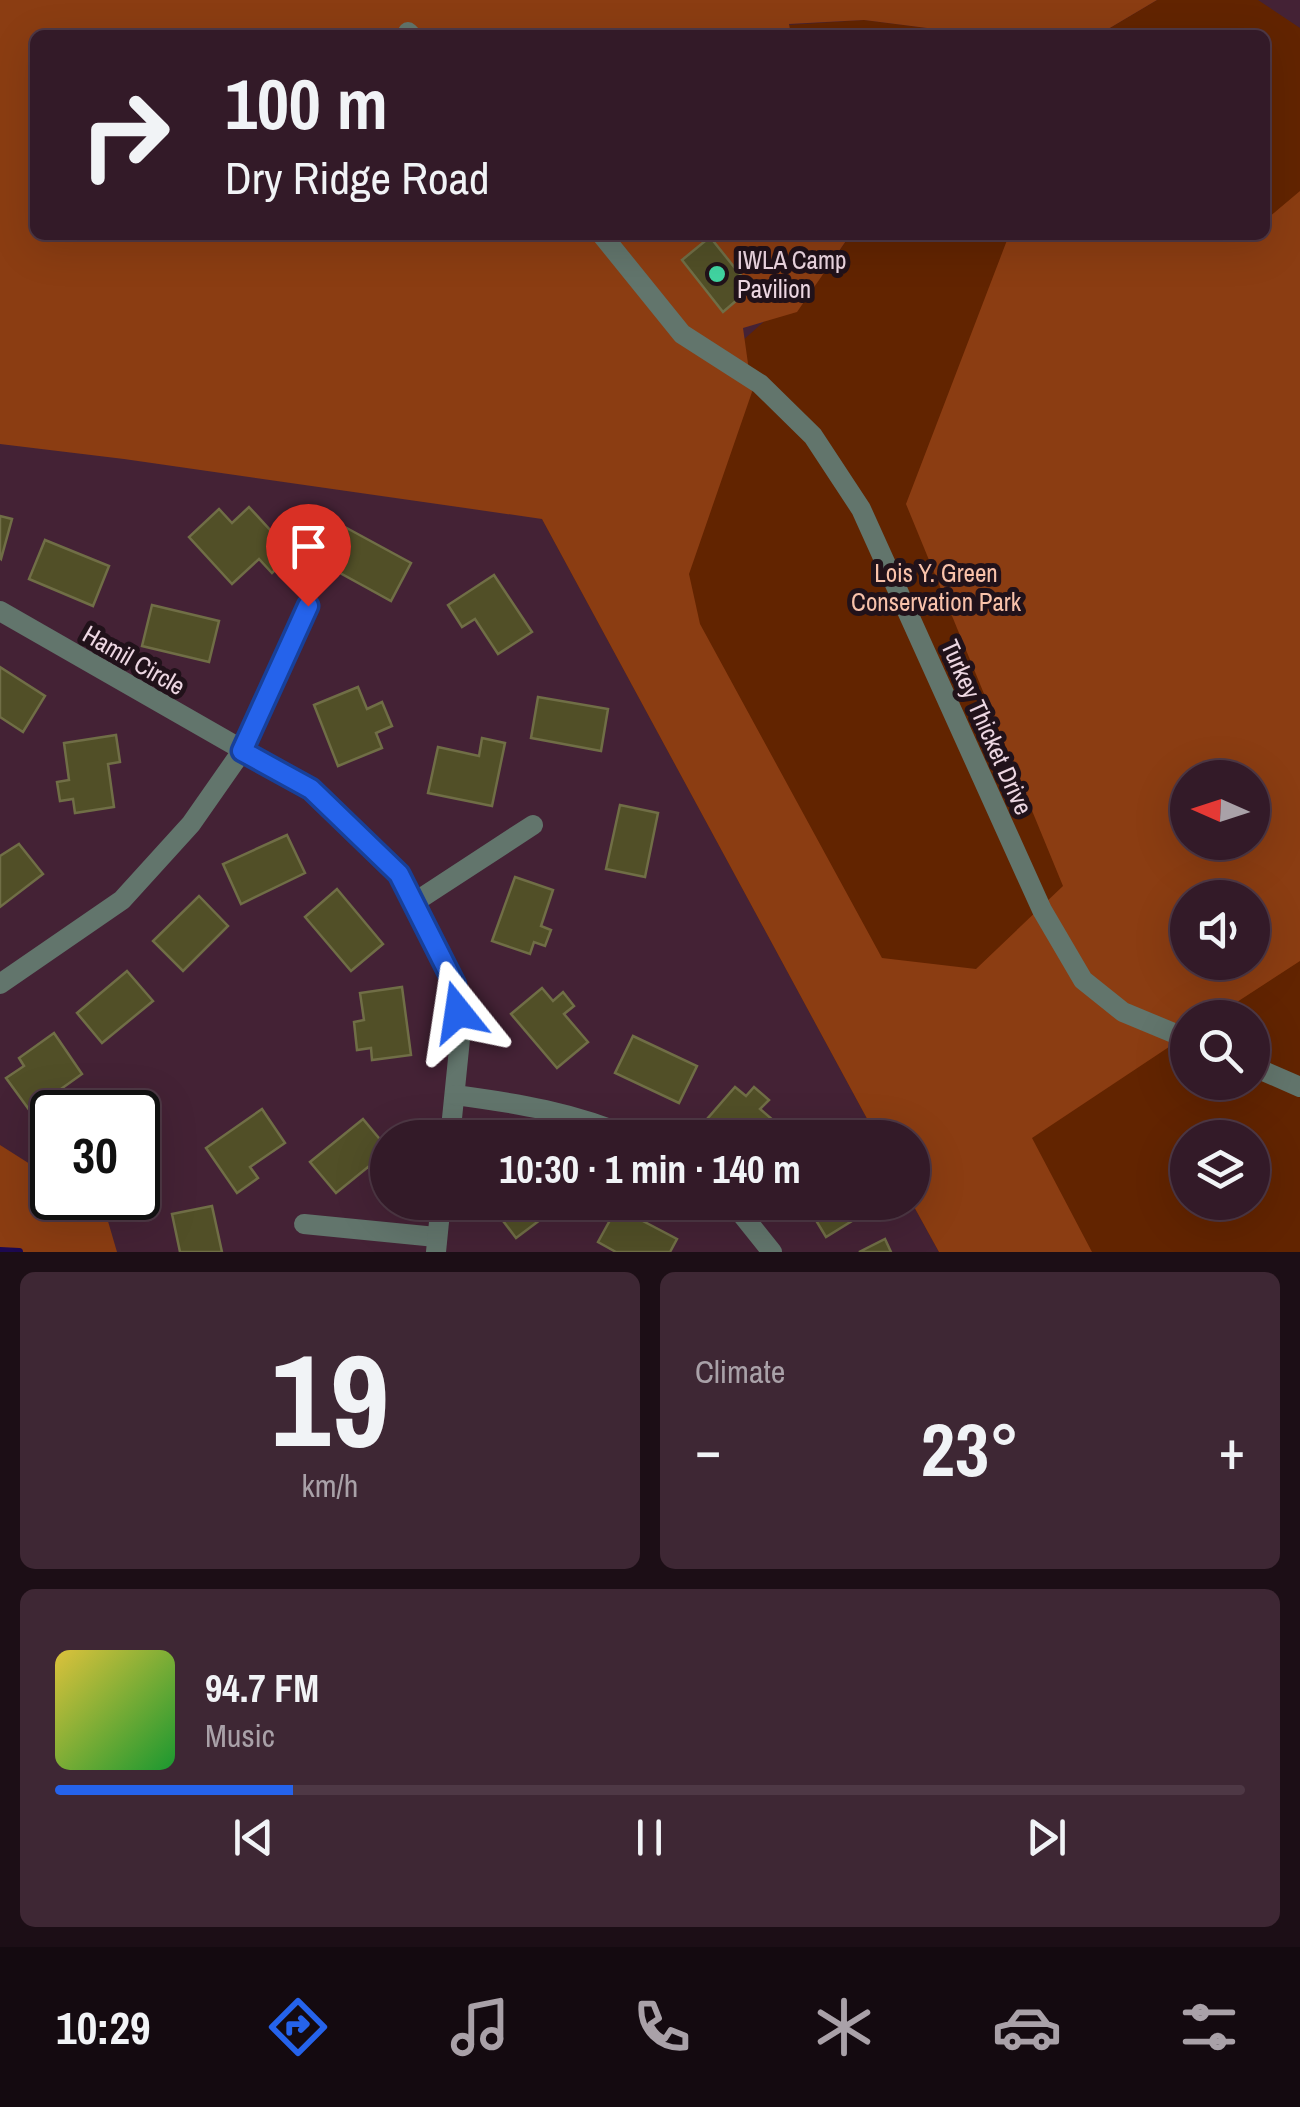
<!DOCTYPE html>
<meta charset="utf-8">
<style>
:root{--surface:#331a28;--page:#3e2734;--text:#f1f3f6;--muted:#a9a1a8;--line:#4e3845;--accent:#2563eb}
body{margin:0;font-family:"Archivo Narrow",sans-serif;background:var(--page);color:var(--text);height:100vh;display:flex;flex-direction:column;font-size:38px;white-space:nowrap}
*{box-sizing:border-box;margin:0}
p{font-size:32px;color:var(--muted)}
.icon{flex:none;width:55px;height:55px;fill:none;stroke:currentColor;stroke-width:2;stroke-linecap:round;stroke-linejoin:round}
.map{position:relative;height:1252px;overflow:hidden}
.drawer{display:flex;flex-direction:column;gap:20px;padding:20px;background:#1c0e16;flex:1}
.drawer>*{flex:none}
.top-card{position:absolute;left:30px;top:30px;width:1240px;height:210px;border-radius:15px;box-shadow:0 10px 40px #0002,0 0 0 2px var(--line);background:#331a28;color:var(--text);overflow:hidden}
.needle{width:65px;rotate:273deg}
.fabs{position:absolute;left:1170px;top:760px;display:grid;gap:20px}
.fabs a{display:grid;place-items:center;width:100px;height:100px;border-radius:50%;background:var(--surface);box-shadow:0 10px 40px #0002,0 0 0 2px var(--line);font-size:50px}
.speed{position:absolute;left:30px;top:1090px;display:flex;gap:20px;font-size:50px;font-weight:700;text-align:center}
.speed>*{display:grid;place-content:center;width:130px;height:130px;border-radius:50%;background:var(--surface);box-shadow:0 10px 40px #0002,0 0 0 2px var(--line);line-height:1}
.speed .limit{border:5px solid #111;border-radius:15px;background:#fff;color:#111}
.pin{position:absolute;display:grid;place-items:center;width:85px;height:85px;color:#fff;margin:-102px -42px;border-radius:50% 50% 50% 0;rotate:-45deg;box-shadow:0 0 10px #0007}
.pin .icon{rotate:45deg}
.me{position:absolute;width:110px;margin:-55px;rotate:345deg;stroke-linejoin:round;filter:drop-shadow(0 0 8px #0008)}
.turn{display:flex;align-items:center;gap:35px;height:210px;padding:0 30px;font-size:45px}
.turn .icon{width:130px;height:130px;stroke-width:2.5}
.turn b{display:block;font-size:70px;line-height:85px}
.big{font-size:75px;font-weight:800;line-height:1.1}
.drawer .tile{flex:1;display:flex;flex-direction:column;justify-content:center;gap:15px;min-width:0;padding:0 35px;border-radius:15px;background:var(--page)}
.drawer .dial{align-items:center;gap:0}
.dial b{font-size:130px;line-height:1}
.song{display:flex;align-items:center;gap:30px}
.cover{width:120px;height:120px;border-radius:15px;background:linear-gradient(135deg,hsl(50 70% 55%),hsl(130 70% 35%))}
.played{height:10px;border-radius:5px;background:linear-gradient(90deg,var(--accent) 20%,var(--line) 20%)}
.keys{display:flex;justify-content:space-around;direction:ltr}
.heat{display:flex;justify-content:space-between;align-items:center;font-size:55px;direction:ltr}
.drawer .tiles{flex:1;display:grid;gap:20px;grid-template-columns:1fr 1fr}
.tile:last-child{grid-column:span 2}
.trip{position:absolute;left:370px;top:1120px;width:560px;height:100px;border-radius:50px;background:var(--surface);box-shadow:0 10px 40px #0002,0 0 0 2px var(--line);font-weight:800;line-height:100px;text-align:center}
.dock{display:flex;height:160px;justify-content:space-around;align-items:center;background:#140a10;color:var(--muted)}
.dock .icon{width:70px;height:70px}
.dock .selected{color:var(--accent)}
.dock b{font-size:45px;color:var(--text)}
.map>svg:first-child{display:block}
.green{fill:#622400;fill-rule:evenodd}
.forest{fill:#8b3d12;fill-rule:evenodd}
.lines{fill:none;stroke-linecap:round;stroke-linejoin:round}
.stream{stroke:#1d0951;stroke-width:8}
.building{fill:#514f27;stroke:#706e46;stroke-width:2.5}
.street{stroke:#62756c;stroke-width:20}
.route-casing{stroke:#184099;stroke-width:25}
.route{stroke:#2563eb;stroke-width:18}
.poi-dot{fill:#41d4a1;stroke:#21121a;stroke-width:4}
.labels{text-anchor:middle;dominant-baseline:central;stroke-width:10;stroke-linejoin:round;paint-order:stroke}
.poi-label{font-size:25px;fill:#edd7e2;stroke:#21121a;text-anchor:start}
.park-label{font-size:25px;fill:#f9c2aa;stroke:#21121a}
.street-label{font-size:25px;fill:#edd7e2;stroke:#21121a}
</style>
<div class="map">
<svg width="1300" height="1252" viewBox="0 0 1300 1252">
<rect width="100%" height="100%" fill="#442235"/>
<g class="green">
<path d="M1157,0H1258L1300,28V1252H939L912,1203V1138L877,1137L542,519L833,260L850,235H1265V35H1098ZM1188,778H1252V842H1188ZM1188,898H1252V962H1188ZM1188,1018H1252V1082H1188ZM1188,1138H1252V1202H1188Z"/>
<polygon points="864,20 982,35 791,35 788,25"/>
</g>
<g class="forest">
<path d="M0,0H1157L1098,35H982L864,20L789,24L791,35H35V235H850L797,312L743,328L752,392L689,574L700,624L882,958L976,969L1063,886L906,504L1009,235H1265V213L1269,217L1300,191V961L1214,1017L1188,1018L1187,1035L1032,1138L1092,1252H939L912,1203V1138L877,1137L542,519L124,459L0,444ZM1188,778H1252V842H1188ZM1188,898H1252V962H1188Z"/>
<polygon points="0,1145 52,1178 52,1198 84,1198 105,1211 117,1252 0,1252"/>
</g>
<g class="lines">
<polyline class="stream" points="0,1251 19,1252"/>
</g>
<g class="building">
<polygon points="710,237 751,288 723,312 682,260"/>
<polygon points="249,507 292,554 272,573 259,559 232,584 189,537 219,509 232,523"/>
<polygon points="0,516 12,519 1,559 0,558"/>
<polygon points="343,526 411,563 391,601 322,563"/>
<polygon points="45,540 109,566 93,606 29,579"/>
<polygon points="494,575 532,632 498,654 475,619 462,627 448,605"/>
<polygon points="152,605 219,621 209,662 142,646"/>
<polygon points="0,667 45,696 23,732 0,717"/>
<polygon points="358,687 367,709 382,702 392,726 376,733 382,748 338,766 314,705"/>
<polygon points="538,697 608,709 601,751 531,738"/>
<polygon points="116,735 120,762 108,764 114,807 75,813 73,799 60,801 57,782 69,780 64,743"/>
<polygon points="482,738 505,743 492,806 428,793 438,747 479,756"/>
<polygon points="620,805 658,813 645,877 606,869"/>
<polygon points="287,835 305,873 241,904 223,864"/>
<polygon points="19,844 43,874 0,907 0,856"/>
<polygon points="515,877 553,890 541,926 551,930 545,946 534,942 530,954 492,941"/>
<polygon points="337,889 383,944 351,971 305,917"/>
<polygon points="199,896 228,926 183,971 153,941"/>
<polygon points="127,971 153,1001 102,1043 77,1013"/>
<polygon points="402,987 411,1055 372,1060 371,1048 357,1050 354,1022 364,1020 360,993"/>
<polygon points="542,988 553,1001 563,992 574,1006 564,1014 588,1042 557,1068 511,1014"/>
<polygon points="54,1033 82,1074 30,1111 6,1078 24,1066 19,1058"/>
<polygon points="633,1036 697,1066 679,1103 615,1073"/>
<polygon points="735,1087 746,1096 754,1087 769,1100 760,1109 788,1133 783,1138 731,1138 708,1118"/>
<polygon points="262,1109 285,1143 250,1167 258,1178 237,1193 206,1148"/>
<polygon points="363,1119 388,1149 388,1170 377,1179 368,1167 336,1193 310,1162"/>
<polygon points="495,1202 564,1202 516,1238 491,1205"/>
<polygon points="620,1202 650,1202 641,1220 677,1239 670,1252 616,1252 598,1242"/>
<polygon points="805,1202 852,1202 860,1216 826,1237"/>
<polygon points="212,1206 222,1252 180,1252 172,1214"/>
<polygon points="885,1239 891,1252 859,1252"/>
</g>
<g class="lines">
<g class="street">
<polyline points="408,32 411,35"/>
<polyline points="602,235 682,334 760,384 813,436 861,509 1042,910 1083,980 1123,1012 1188,1039"/>
<polyline points="0,611 311,789 399,874 455,985 460,1039 450,1138"/>
<polyline points="415,902 533,825"/>
<polyline points="0,984 122,900 191,824 242,751 307,606"/>
<polyline points="1252,1066 1300,1087"/>
<path d="M455,1095C516,1103 576,1113 632,1138"/>
<polyline points="732,1202 772,1252"/>
<polyline points="304,1224 436,1237"/>
<polyline points="436,1252 441,1202"/>
</g>
</g>
<g class="lines">
<defs>
<polyline id="route" points="308,606 242,751 311,789 399,874 455,985 458,1012"/>
</defs>
<use href="#route" class="route-casing"/>
<use href="#route" class="route"/>
</g>
<circle class="poi-dot" cx="717" cy="274" r="10"/>
<g class="labels">
<g class="poi-label">
<text x="737" y="260">IWLA Camp<tspan x="737" dy="29">Pavilion</tspan></text>
</g>
<g class="park-label">
<text x="936" y="573">Lois Y. Green<tspan x="936" dy="29">Conservation Park</tspan></text>
</g>
<g class="street-label">
<text transform="translate(134 660) rotate(30)">Hamil Circle</text>
<text transform="translate(987 727) rotate(66)">Turkey Thicket Drive</text>
</g>
</g>
</svg>
<div class="fabs">
<a><svg class="needle" viewBox="-14 -14 28 28"><path d="M0-13l5 13h-10z" fill="#e53935"/><path d="M0 13l5-13h-10z" fill="#a9a1a8"/></svg></a>
<a><svg class="icon" aria-label="sound" viewBox="0 0 24 24"><path d="M4 9h4l5-4v14l-5-4H4zM17 9q2 3 0 6"/></svg></a>
<a><svg class="icon" aria-label="search" viewBox="0 0 24 24"><circle cx="10" cy="10" r="6"/><path d="M15 15l6 6"/></svg></a>
<a><svg class="icon" aria-label="layers" viewBox="0 0 24 24"><path d="M12 4l9 5-9 5-9-5zM3 14l9 5 9-5"/></svg></a>
</div>
<div class="speed"><div class="limit">30</div></div>
<div class="pin" style="left:308px;top:606px;background:#d93025"><svg class="icon" aria-label="arrive" viewBox="0 0 24 24"><path d="M6 21V4h12l-3 4 3 4H6"/></svg></div>
<svg class="me" style="left:458px;top:1012px" viewBox="-20 -20 40 40"><path d="M0-17L14 15 0 8-14 15z" fill="#2563eb" stroke="#fff" stroke-width="4"/></svg>
<div class="trip">10:30 · 1 min · 140 m</div>
<div class="top-card">
<div class="turn"><svg class="icon" aria-label="right" viewBox="0 0 24 24"><path d="M7 20v-9h11M14 6l5 5-5 5"/></svg><div><b>100 m</b>Dry Ridge Road</div></div>
</div>
</div>
<section class="drawer">
<div class="tiles">
<div class="tile dial"><b>19</b><p>km/h</p></div>
<div class="tile"><p>Climate</p>
<div class="heat"><a>−</a><b class="big">23°</b><a>+</a></div>
</div>
<div class="tile">
<div class="song"><i class="cover"></i><div><b>94.7 FM</b><p>Music</p></div></div>
<div class="played"></div>
<div class="keys"><svg class="icon" aria-label="previous" viewBox="0 0 24 24"><path d="M18 5L8 12l10 7zM5 5v14"/></svg><svg class="icon" aria-label="pause" viewBox="0 0 24 24"><path d="M8 5v14M16 5v14"/></svg><svg class="icon" aria-label="next" viewBox="0 0 24 24"><path d="M6 5l10 7-10 7zM19 5v14"/></svg></div>
</div>
</div>
</section>
<nav class="dock">
<b>10:29</b>
<svg class="icon selected" aria-label="directions" viewBox="0 0 24 24"><path d="M12 3l9 9-9 9-9-9zM9 14v-3h6M13 9l2 2-2 2"/></svg>
<svg class="icon" aria-label="music" viewBox="0 0 24 24"><path d="M9 18V5l10-2v13"/><circle cx="6" cy="18" r="3"/><circle cx="16" cy="16" r="3"/></svg>
<svg class="icon" aria-label="phone" viewBox="0 0 24 24"><path d="M5 4h4l2 5-3 2q2 4 5 5l2-3 5 2v4C11 20 4 13 5 4z"/></svg>
<svg class="icon" aria-label="climate" viewBox="0 0 24 24"><path d="M12 3v18M4 7l16 10M4 17L20 7"/></svg>
<svg class="icon" aria-label="car" viewBox="0 0 24 24"><path d="M5 17H2v-5l4-1 3-4h7l3 4 3 1v5h-3M9 17h6M6 11h13"/><circle cx="7" cy="17" r="2"/><circle cx="17" cy="17" r="2"/></svg>
<svg class="icon" aria-label="filters" viewBox="0 0 24 24"><path d="M4 7h16M4 17h16"/><circle cx="9" cy="7" r="2"/><circle cx="15" cy="17" r="2"/></svg>
</nav>
